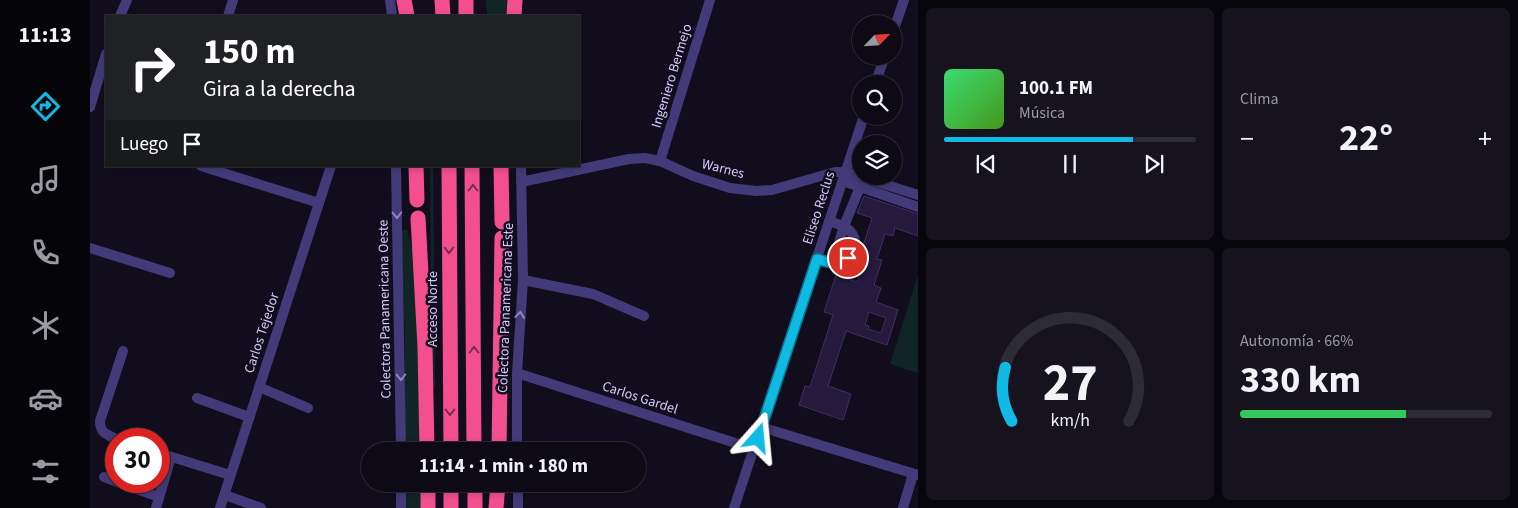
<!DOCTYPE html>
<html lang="es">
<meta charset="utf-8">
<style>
:root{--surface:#0d0a16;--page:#16131f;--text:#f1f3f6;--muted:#9a9aa1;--line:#2d2b35;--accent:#0fbae4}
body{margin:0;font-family:"Source Sans 3",sans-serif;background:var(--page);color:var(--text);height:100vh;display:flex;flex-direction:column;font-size:19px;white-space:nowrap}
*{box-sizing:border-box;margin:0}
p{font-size:16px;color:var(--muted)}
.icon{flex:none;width:28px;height:28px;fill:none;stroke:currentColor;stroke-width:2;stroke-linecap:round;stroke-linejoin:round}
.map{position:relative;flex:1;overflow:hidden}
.details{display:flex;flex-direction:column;gap:8px;padding:8px;background:#07060c;width:600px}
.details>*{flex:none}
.guide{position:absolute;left:15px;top:15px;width:475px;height:152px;border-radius:0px;box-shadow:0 2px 8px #0003,0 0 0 1px var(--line);background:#202124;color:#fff;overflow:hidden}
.needle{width:32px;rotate:65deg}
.buttons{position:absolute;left:762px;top:15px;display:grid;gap:10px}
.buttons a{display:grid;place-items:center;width:50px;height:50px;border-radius:50%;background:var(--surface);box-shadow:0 2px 8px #0003,0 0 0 1px var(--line);font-size:25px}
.speed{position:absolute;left:15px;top:428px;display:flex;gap:10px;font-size:25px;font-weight:700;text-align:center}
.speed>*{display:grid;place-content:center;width:65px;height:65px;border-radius:50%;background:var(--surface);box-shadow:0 2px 8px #0003,0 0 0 1px var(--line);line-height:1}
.speed .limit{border:8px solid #d22;background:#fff;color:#111}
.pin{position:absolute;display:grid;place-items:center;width:42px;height:42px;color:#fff;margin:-21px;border:2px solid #fff;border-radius:50%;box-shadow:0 1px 5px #0007}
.me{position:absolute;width:55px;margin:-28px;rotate:18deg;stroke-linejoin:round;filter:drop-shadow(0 0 4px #0008)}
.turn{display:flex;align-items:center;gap:18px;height:105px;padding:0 15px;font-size:22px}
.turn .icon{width:65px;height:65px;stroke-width:2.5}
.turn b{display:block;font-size:35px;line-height:42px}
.then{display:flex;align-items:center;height:48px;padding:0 15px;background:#0003;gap:10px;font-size:19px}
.big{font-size:38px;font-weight:700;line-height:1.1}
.details .widget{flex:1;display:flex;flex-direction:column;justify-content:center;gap:8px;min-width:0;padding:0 18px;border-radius:8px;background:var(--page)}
.details .dial{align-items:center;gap:0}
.dial svg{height:130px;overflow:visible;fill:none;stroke:var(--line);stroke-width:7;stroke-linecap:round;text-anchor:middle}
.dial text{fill:var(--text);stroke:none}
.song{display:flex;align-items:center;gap:15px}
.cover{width:60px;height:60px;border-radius:8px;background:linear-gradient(135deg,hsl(140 70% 55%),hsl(100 70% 35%))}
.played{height:5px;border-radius:2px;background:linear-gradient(90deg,var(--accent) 75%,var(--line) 75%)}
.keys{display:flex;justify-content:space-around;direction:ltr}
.heat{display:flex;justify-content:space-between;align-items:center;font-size:28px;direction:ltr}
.charge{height:8px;border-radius:4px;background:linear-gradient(90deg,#34c759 66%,var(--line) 0)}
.details .tiles{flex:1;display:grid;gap:8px;grid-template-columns:repeat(2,1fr)}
.trip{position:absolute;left:271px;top:442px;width:285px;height:50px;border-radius:25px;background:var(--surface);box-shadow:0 2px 8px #0003,0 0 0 1px var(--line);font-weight:700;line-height:50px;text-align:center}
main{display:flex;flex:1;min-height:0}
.tabs{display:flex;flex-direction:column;width:90px;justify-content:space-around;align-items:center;background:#050409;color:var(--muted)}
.tabs .icon{width:35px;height:35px}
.tabs .active{color:var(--accent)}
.tabs b{font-size:22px;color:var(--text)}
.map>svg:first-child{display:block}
.green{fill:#102526}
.building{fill:#251a3c;stroke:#3f2e67;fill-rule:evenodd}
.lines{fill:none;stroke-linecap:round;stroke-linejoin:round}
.minor{stroke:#433b79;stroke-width:10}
.highway{stroke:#f34f8e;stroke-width:15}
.oneway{stroke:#772b50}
.oneway2{stroke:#8c84ba}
.route-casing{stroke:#0a7994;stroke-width:12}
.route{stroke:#0fbae4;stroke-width:9}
.labels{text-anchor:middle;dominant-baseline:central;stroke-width:5;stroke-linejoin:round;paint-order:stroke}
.street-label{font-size:14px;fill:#d6ccfc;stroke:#110d1d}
</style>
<main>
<nav class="tabs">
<b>11:13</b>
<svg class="icon active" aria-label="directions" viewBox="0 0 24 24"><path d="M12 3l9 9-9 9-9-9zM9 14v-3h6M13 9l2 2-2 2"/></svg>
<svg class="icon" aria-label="music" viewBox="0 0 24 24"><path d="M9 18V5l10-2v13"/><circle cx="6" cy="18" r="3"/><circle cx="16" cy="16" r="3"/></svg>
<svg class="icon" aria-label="phone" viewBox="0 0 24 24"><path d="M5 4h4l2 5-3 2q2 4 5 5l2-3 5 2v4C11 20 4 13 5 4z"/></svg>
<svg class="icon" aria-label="climate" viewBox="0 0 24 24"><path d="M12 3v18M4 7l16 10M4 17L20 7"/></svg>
<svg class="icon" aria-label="car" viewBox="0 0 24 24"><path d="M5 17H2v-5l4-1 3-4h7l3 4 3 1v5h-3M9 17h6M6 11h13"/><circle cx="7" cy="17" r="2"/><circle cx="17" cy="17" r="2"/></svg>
<svg class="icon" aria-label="filters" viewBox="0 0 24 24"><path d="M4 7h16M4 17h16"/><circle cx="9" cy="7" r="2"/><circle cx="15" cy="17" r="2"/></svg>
</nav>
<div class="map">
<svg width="828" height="508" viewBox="0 0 828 508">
<rect width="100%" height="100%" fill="#110d1d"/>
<g class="green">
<polygon points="396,0 420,0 419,16 397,16"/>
<polygon points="340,166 343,166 345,387 342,387"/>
<polygon points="311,230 317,230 325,258 334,451 315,451 315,340"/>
<polygon points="828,275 828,373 800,364"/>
<polygon points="315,484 335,484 336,508 315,508"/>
</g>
<path class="building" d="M774,196L828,214V236L805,228L803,236L795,234L787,259L792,260L784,285L791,288L786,302L808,310L797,345L756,331L738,386L761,394L753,420L709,405L715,386L720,387L743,315L734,312L746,275L767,282L773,264L768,262L782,218L767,213ZM779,312L796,318L791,333L778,329L779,326L775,325Z"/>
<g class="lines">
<g class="minor">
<polyline points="300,0 302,16"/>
<polyline points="30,16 37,0"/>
<polyline points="138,16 143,0"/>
<polyline points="804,29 814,0"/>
<polyline points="785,84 795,56"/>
<polyline points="0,107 16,54"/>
<polyline points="570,161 620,0"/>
<polyline points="111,166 229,203"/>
<polyline points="306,166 311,451"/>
<polyline points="753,181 828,207"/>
<polyline points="431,182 539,159 555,158 570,161 603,176 640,188 666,191 682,190 745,172 756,172 828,195"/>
<polyline points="0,248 80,273"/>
<path d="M727,259L751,265L755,263L765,241C762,227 751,225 739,221"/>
<polyline points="743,263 754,226 770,187"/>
<polyline points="433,280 503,294 554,316"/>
<polyline points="427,373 664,449"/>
<polyline points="169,387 218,408"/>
<polyline points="107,398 159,417"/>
<polyline points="671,427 828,475"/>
<path d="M27,439C17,435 10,433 10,421L33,351"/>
<polyline points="427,451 427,373 433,280 431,166"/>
<polyline points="69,453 140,475"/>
<polyline points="14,477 69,497"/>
<polyline points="311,484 311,508"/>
<polyline points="428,484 428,508"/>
<polyline points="135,495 171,508"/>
<polyline points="66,508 81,457"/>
<polyline points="130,508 241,166"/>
<polyline points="644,508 774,116"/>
<polyline points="813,508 823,474"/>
</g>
<g class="highway">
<polyline points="314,0 317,16"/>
<polyline points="352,0 353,16"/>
<polyline points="376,0 376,16"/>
<polyline points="424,16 425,0"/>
<polyline points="326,166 327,200"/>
<polyline points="359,166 361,451"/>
<polyline points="382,166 384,451"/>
<polyline points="411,166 412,222"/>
<polyline points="328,218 335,347 337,451"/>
<polyline points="409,451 412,238"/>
<polyline points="338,484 338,508"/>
<polyline points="361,484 361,508"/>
<polyline points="385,484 385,508"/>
<polyline points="406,508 408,484"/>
</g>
</g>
<defs><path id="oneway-chevron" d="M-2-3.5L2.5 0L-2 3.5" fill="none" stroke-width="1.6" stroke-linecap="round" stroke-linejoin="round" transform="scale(1.25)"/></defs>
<g class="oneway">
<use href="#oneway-chevron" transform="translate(383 188) rotate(-90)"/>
<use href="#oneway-chevron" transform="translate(359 250) rotate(90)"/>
<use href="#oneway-chevron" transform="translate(384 350) rotate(-90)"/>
<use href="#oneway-chevron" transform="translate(360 412) rotate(90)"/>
</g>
<g class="oneway2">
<use href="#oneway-chevron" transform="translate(307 215) rotate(89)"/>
<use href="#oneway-chevron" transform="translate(430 315) rotate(-84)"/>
<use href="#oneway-chevron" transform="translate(311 377) rotate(89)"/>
</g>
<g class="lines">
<defs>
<path id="route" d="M668,438L727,259C737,261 751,269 758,258"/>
</defs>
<use href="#route" class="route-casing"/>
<use href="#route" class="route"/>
</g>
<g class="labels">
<g class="street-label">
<text transform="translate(582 76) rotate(-73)">Ingeniero Bermejo</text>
<text transform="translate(633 169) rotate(14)">Warnes</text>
<text transform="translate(729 208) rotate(-72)">Eliseo Reclus</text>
<text transform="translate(416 308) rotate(-88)">Colectora Panamericana Este</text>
<text transform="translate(295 309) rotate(-91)">Colectora Panamericana Oeste</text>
<text transform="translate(343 309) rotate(-90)">Acceso Norte</text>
<text transform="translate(172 333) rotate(-72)">Carlos Tejedor</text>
<text transform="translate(550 398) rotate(18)">Carlos Gardel</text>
</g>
</g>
</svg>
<div class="buttons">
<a><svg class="needle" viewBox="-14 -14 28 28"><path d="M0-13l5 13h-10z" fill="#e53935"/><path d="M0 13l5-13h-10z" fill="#9a9aa1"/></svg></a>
<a><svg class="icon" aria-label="search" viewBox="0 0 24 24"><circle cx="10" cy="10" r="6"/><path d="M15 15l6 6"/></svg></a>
<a><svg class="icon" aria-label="layers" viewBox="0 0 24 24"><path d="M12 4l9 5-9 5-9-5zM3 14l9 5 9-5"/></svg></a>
</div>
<div class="speed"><div class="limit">30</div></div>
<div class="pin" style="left:758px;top:258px;background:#d93025"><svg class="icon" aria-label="arrive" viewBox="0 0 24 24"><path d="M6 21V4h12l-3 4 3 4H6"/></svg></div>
<svg class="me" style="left:668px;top:438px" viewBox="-20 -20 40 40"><path d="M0-17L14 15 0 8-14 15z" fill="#0fbae4" stroke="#fff" stroke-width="4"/></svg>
<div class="trip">11:14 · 1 min · 180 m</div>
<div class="guide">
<div class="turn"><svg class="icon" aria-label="right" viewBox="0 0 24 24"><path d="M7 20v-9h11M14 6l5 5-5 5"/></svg><div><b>150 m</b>Gira a la derecha</div></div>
<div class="then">Luego<svg class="icon" aria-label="arrive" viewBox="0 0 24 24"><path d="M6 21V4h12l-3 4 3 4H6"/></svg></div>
</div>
</div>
<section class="details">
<div class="tiles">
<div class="widget">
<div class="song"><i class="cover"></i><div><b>100.1 FM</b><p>Música</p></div></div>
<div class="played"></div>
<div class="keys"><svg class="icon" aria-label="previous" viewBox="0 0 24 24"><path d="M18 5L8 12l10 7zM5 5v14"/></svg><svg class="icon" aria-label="pause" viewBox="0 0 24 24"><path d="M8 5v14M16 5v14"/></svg><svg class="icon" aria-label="next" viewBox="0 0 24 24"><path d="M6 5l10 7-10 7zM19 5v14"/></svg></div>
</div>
<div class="widget"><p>Clima</p>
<div class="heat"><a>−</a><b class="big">22°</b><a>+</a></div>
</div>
<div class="widget dial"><svg viewBox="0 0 100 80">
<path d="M14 69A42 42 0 1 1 86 69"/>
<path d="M14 69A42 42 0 0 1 10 36" stroke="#0fbae4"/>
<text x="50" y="56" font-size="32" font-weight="700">27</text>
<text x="50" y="72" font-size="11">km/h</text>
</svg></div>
<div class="widget"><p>Autonomía · 66%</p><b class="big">330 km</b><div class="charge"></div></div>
</div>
</section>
</main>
